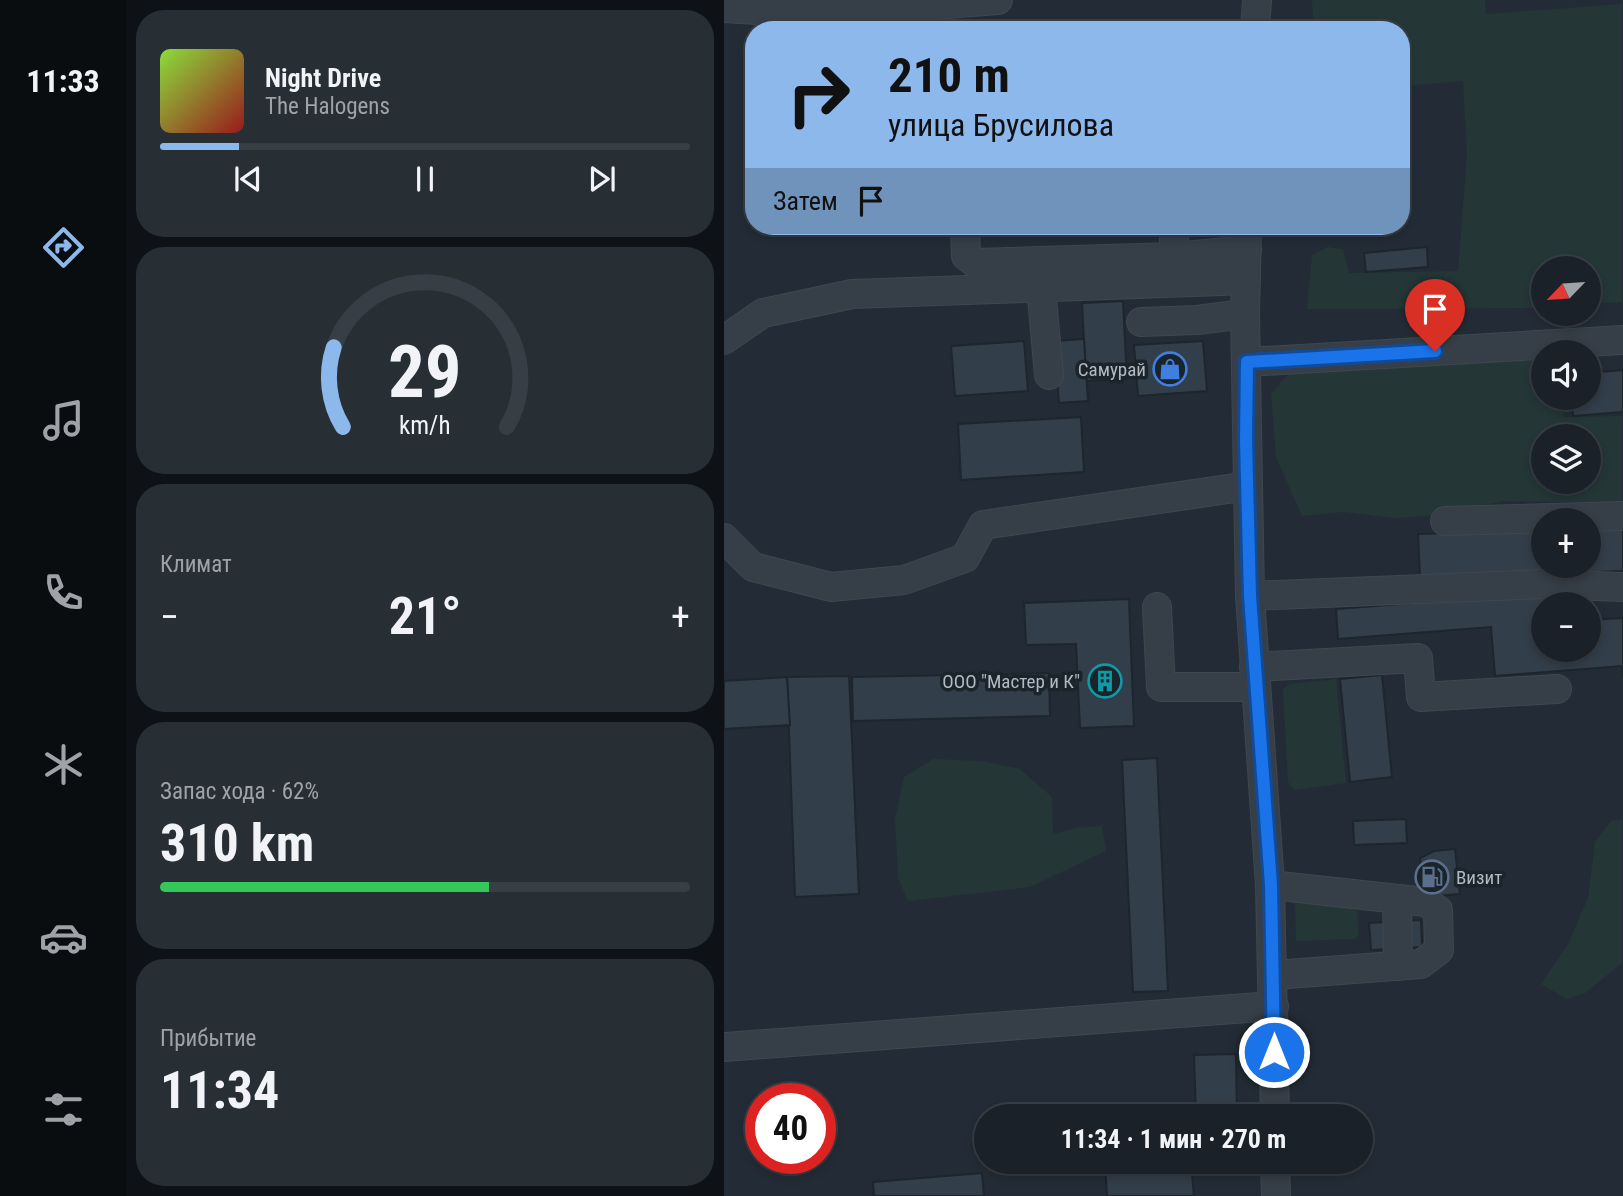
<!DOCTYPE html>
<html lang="ru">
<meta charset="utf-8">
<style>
:root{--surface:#1a2128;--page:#272e34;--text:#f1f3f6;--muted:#9fa3a8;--line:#383e45;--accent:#8cb8ec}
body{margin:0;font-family:"Roboto Condensed",sans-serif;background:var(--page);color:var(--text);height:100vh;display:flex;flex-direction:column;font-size:26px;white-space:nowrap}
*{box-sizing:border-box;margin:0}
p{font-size:23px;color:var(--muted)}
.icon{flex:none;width:38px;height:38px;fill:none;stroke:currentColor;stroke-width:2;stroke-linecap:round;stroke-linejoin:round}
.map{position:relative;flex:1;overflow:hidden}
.drawer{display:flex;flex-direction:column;gap:10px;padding:10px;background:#0e1216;width:598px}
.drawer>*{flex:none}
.hud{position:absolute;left:21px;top:21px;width:665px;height:214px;border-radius:28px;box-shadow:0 4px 10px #0003,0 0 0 2px var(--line);background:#8cb8ec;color:#111;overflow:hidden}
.needle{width:46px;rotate:245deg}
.tools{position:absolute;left:807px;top:256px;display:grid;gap:14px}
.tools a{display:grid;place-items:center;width:70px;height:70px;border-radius:50%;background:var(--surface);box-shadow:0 4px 10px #0003,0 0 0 2px var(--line);font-size:35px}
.speed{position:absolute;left:21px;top:1083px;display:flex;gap:14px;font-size:35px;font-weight:700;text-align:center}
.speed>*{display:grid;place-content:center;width:91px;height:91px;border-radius:50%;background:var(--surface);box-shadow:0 4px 10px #0003,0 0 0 2px var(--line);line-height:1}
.speed .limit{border:10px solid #d22;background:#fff;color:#111}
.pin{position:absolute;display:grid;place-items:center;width:60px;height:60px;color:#fff;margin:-72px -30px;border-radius:50% 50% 50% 0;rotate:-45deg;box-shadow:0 0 7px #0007}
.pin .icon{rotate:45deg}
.me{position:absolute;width:77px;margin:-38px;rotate:0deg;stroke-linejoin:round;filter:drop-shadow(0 0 5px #0008)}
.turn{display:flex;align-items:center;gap:24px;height:147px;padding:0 28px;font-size:32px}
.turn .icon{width:91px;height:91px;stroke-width:2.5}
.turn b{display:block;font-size:49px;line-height:60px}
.then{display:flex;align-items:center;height:66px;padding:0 28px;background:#0003;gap:14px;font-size:26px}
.big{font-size:52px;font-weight:700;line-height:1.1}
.drawer .card{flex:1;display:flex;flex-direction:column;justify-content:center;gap:10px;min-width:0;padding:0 24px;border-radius:28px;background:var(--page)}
.drawer .dial{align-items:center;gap:0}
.dial svg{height:182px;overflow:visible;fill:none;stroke:var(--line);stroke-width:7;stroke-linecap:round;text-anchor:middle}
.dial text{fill:var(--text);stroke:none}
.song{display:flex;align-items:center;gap:21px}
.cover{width:84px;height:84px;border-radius:10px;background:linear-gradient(135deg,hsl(90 70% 55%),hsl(0 70% 35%))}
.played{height:7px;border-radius:4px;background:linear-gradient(90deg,var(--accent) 15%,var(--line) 15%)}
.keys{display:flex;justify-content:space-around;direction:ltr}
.heat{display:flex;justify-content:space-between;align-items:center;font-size:38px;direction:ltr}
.charge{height:10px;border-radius:5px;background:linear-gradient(90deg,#34c759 62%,var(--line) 0)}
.trip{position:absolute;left:250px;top:1104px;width:399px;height:70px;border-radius:35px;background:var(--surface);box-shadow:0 4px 10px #0003,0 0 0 2px var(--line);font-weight:700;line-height:70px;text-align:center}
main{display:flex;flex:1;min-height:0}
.dock{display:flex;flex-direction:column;width:126px;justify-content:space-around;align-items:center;background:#0a0d10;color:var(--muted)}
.dock .icon{width:49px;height:49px}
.dock .on{color:var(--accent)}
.dock b{font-size:32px;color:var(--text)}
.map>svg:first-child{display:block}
.green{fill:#253637;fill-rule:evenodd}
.building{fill:#323e4a;stroke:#1d252d;stroke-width:2}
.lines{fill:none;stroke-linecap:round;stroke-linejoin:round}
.minor-casing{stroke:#3f4750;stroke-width:30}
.minor{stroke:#363e47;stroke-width:28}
.route-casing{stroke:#114b97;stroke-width:18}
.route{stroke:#1a73e8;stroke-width:12}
.labels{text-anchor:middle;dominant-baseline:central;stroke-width:7;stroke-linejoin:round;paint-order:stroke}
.poi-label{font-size:19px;fill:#b1b9c3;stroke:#1b232b;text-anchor:end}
</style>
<main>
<nav class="dock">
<b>11:33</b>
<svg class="icon on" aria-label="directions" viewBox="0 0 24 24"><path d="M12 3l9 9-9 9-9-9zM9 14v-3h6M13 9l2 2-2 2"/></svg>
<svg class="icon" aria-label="music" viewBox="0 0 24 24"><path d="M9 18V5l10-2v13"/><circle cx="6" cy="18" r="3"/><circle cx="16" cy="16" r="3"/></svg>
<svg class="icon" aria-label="phone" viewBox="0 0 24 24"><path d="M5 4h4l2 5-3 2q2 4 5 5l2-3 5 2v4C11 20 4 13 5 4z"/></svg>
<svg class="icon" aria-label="climate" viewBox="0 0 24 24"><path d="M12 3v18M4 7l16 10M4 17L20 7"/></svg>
<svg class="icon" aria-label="car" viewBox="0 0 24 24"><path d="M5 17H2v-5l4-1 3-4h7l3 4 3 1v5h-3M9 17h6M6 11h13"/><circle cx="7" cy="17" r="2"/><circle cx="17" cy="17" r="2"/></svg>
<svg class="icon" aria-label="filters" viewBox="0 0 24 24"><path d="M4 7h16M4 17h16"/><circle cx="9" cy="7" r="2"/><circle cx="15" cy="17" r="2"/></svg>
</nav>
<section class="drawer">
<div class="card">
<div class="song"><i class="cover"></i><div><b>Night Drive</b><p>The Halogens</p></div></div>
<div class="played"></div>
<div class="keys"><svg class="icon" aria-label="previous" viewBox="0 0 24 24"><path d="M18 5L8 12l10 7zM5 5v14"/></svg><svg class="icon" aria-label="pause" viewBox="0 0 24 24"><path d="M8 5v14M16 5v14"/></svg><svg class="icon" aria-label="next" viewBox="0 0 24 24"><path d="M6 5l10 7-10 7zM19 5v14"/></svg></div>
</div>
<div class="card dial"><svg viewBox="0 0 100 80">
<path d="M14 69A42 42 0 1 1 86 69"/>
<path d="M14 69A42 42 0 0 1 10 34" stroke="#8cb8ec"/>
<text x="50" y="56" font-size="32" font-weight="700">29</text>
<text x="50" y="72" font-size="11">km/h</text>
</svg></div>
<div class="card"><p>Климат</p>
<div class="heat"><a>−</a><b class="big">21°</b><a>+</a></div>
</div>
<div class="card"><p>Запас хода · 62%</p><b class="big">310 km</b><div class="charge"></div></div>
<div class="card"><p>Прибытие</p><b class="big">11:34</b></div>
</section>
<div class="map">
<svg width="899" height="1196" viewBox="0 0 899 1196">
<rect width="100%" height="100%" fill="#232c36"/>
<g class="green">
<polygon points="588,0 761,0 762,14 898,4 898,302 865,304 864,268 819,268 819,308 583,309 588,255 604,247 619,249 625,273 734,271 743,154 739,81 677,86 677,30 590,30"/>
<path d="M819,354V397H839V417L898,416V503L779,501L715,515L671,518L620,512L578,516L552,457L547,394L568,370ZM819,436H864V481H819Z"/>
<polygon points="612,679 622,783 570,790 564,782 559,689 566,684"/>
<polygon points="209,759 257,761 296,769 328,797 329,834 352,828 378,826 382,851 306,887 184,901 174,878 171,819 180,777"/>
<polygon points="898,819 898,963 861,993 843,999 817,984 844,944 864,898 871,842 887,821"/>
<polygon points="584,897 633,911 635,935 631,939 572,941 571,898"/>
</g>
<g class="building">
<polygon points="703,247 704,267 642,272 640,253"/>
<polygon points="399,301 403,379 362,381 358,303"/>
<polygon points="360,339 364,401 335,403 330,341"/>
<polygon points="300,341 304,391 231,396 227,346"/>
<polygon points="479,341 483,391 414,396 410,345"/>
<polygon points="899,370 899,412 849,416 848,397 864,397 864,373"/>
<polygon points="357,417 360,472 237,480 234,424"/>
<polygon points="899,527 899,571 696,578 694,534 819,530 819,565 864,565 864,528"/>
<polygon points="835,592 836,604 819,604 819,649 864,649 864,620 899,618 899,678 898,666 771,676 767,627 614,639 612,609"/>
<polygon points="405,599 410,726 356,728 352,644 302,645 300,603"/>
<polygon points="325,673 326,716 129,721 128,677"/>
<polygon points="658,675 668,777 626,782 616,679"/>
<polygon points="125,676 135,894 71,897 63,677"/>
<polygon points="63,677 66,725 0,729 0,681"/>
<polygon points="433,758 444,991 409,992 398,760"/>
<polygon points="682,819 683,843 630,845 629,821"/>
<polygon points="731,849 736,894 712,896 711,885 699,886 696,858 710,851"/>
<polygon points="697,920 698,947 647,950 645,923"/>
<polygon points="512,1054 513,1116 472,1116 470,1055"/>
<polygon points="381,1162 420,1162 420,1164 467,1162 470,1196 383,1196"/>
<polygon points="473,1162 514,1162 514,1168 473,1169"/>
<polygon points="258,1173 260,1196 150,1196 149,1182"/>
</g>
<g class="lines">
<defs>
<g id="minor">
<polyline points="0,8 96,14 274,0"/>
<polyline points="531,30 533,0"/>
<polyline points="241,226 242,256 251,263 450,257 450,226"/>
<polyline points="523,226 521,314 526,596 546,885 551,1116"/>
<polyline points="450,257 523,250"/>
<polyline points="317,287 325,375"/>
<polyline points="417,322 473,320 521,314"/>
<polyline points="0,340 39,313 128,294 498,281 522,279"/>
<polyline points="523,362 899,340"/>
<polyline points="721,521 899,516"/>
<polyline points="0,538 29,567 107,587 180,580 241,558 259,525 524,486"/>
<polyline points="526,596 819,584 899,587"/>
<polyline points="433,607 437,687 531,687"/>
<polyline points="530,667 694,658 697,697 833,689"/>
<polyline points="546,885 702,902 714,910 715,950 697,964 550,975"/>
<polyline points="673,899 674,966"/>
<polyline points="0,1047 550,1006"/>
<polyline points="551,1162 552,1196"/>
</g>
</defs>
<use href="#minor" class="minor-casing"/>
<use href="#minor" class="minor"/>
</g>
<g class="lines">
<defs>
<polyline id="route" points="550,1052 547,885 526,596 522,440 523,362 711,351"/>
</defs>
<use href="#route" class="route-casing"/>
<use href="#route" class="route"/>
</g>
<defs>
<symbol id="shop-ring" viewBox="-11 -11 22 22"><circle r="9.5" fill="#1b232b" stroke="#3f7fe0" stroke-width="1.5"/><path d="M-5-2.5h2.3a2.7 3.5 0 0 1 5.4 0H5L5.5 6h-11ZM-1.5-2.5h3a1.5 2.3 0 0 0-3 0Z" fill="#3f7fe0"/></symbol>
<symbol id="building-ring" viewBox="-11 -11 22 22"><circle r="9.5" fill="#1b232b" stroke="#0f9aa8" stroke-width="1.5"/><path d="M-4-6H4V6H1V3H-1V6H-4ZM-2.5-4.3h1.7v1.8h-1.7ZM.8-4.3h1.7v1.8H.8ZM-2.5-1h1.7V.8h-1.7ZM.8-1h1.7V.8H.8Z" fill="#0f9aa8"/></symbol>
<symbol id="fuel-ring" viewBox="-11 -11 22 22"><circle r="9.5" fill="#1b232b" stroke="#5c6f8a" stroke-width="1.5"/><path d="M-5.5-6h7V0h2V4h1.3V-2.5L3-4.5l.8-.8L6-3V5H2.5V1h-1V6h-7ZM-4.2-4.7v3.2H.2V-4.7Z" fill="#5c6f8a"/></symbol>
</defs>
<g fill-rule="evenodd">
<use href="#shop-ring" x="427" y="350" width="38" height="38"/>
<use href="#building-ring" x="362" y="662" width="38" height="38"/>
<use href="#fuel-ring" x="689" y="858" width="38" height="38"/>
</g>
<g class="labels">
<g class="poi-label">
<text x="422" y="369">Самурай</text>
<text x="356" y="681">ООО "Мастер и К"</text>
<text x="732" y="877" text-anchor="start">Визит</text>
</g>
</g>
</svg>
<div class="tools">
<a><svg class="needle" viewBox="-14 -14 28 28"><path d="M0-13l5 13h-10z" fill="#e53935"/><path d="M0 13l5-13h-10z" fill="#9fa3a8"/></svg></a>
<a><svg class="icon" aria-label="sound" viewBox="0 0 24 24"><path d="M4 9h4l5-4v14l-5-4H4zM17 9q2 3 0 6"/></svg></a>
<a><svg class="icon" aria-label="layers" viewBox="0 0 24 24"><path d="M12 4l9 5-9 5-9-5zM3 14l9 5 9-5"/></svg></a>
<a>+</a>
<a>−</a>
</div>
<div class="speed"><div class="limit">40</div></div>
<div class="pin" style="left:711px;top:351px;background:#d93025"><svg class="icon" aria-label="arrive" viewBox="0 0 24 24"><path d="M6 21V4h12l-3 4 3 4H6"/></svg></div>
<svg class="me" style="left:550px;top:1052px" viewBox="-20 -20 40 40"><circle r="17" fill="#1a73e8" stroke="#fff" stroke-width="3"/><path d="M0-11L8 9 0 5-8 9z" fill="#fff"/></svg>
<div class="trip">11:34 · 1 мин · 270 m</div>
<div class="hud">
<div class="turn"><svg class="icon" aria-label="right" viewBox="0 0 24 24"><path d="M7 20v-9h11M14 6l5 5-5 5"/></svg><div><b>210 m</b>улица Брусилова</div></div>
<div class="then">Затем<svg class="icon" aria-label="arrive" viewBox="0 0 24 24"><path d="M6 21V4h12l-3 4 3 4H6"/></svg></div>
</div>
</div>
</main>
